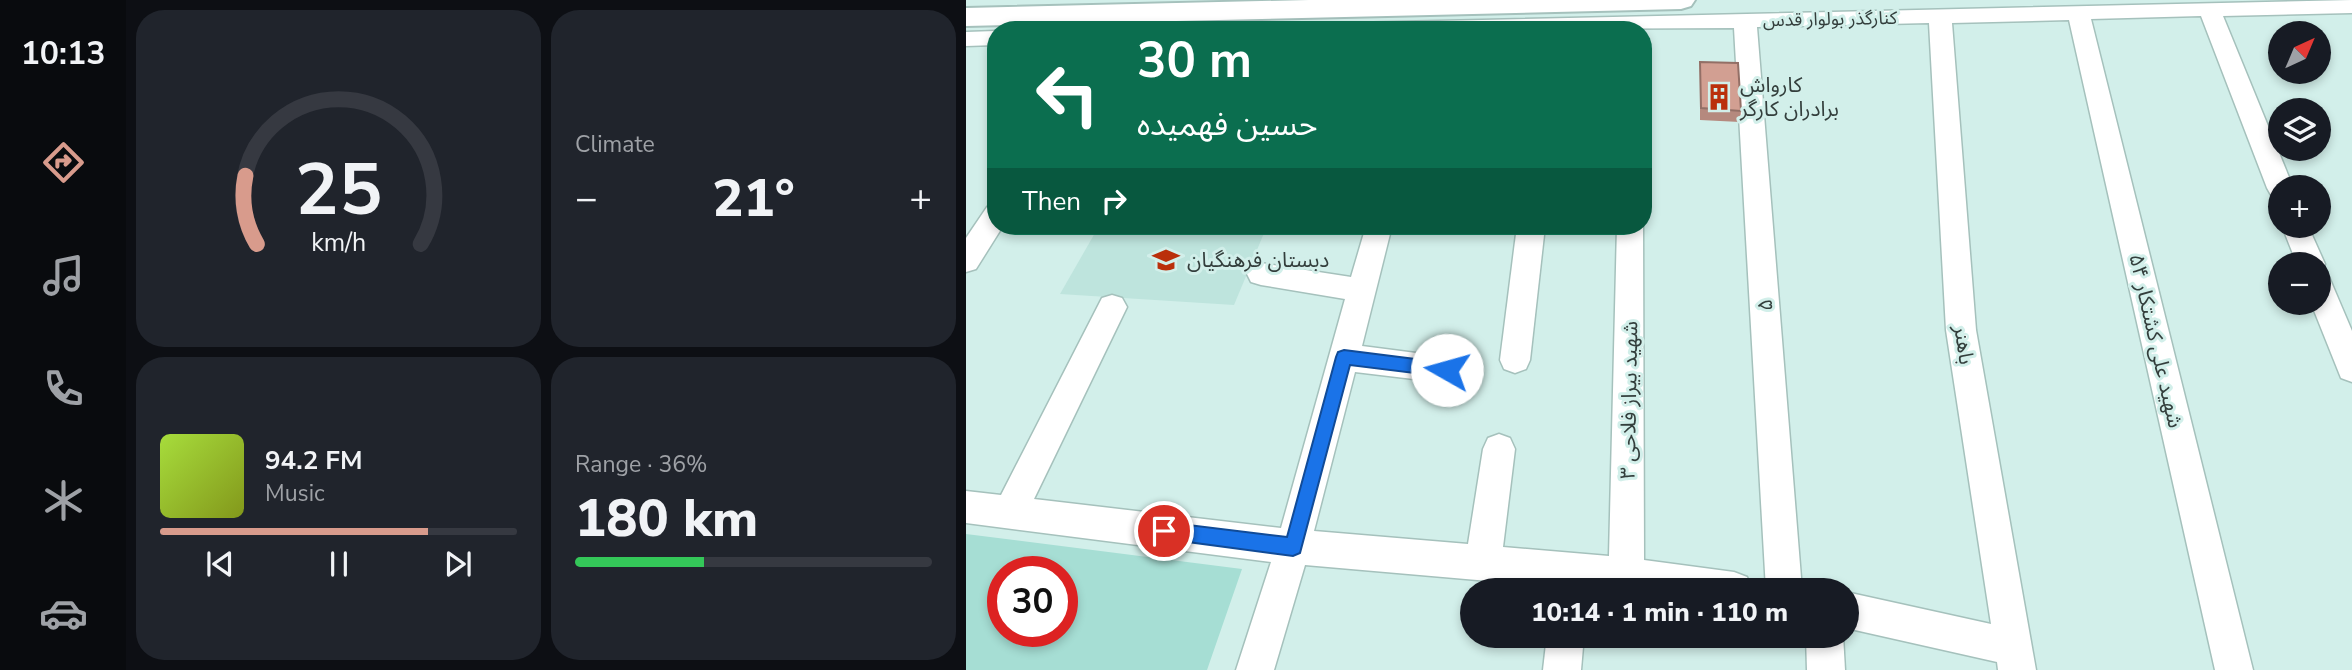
<!DOCTYPE html>
<meta charset="utf-8">
<style>
:root{--surface:#171b24;--page:#20242c;--text:#f1f3f6;--muted:#9ea1a6;--line:#363941;--accent:#d89b8c}
body{margin:0;font-family:"Nunito Sans","Noto Sans Arabic",sans-serif;background:var(--page);color:var(--text);height:100vh;display:flex;flex-direction:column;font-size:26px;white-space:nowrap}
*{box-sizing:border-box;margin:0}
p{font-size:23px;color:var(--muted)}
.icon{flex:none;width:38px;height:38px;fill:none;stroke:currentColor;stroke-width:2;stroke-linecap:round;stroke-linejoin:round}
.map{position:relative;flex:1;overflow:hidden}
.drawer{display:flex;flex-direction:column;gap:10px;padding:10px;background:#0d0f14;width:840px}
.drawer>*{flex:none}
.top-card{position:absolute;left:21px;top:21px;width:665px;height:214px;border-radius:28px;box-shadow:0 4px 10px #0003;background:#0b6e4f;color:#fff;overflow:hidden}
.needle{width:46px;rotate:44deg}
.fabs{position:absolute;left:1302px;top:21px;display:grid;gap:14px}
.fabs a{display:grid;place-items:center;width:63px;height:63px;border-radius:50%;background:var(--surface);box-shadow:0 4px 10px #0003;font-size:35px}
.speed{position:absolute;left:21px;top:556px;display:flex;gap:14px;font-size:35px;font-weight:700;text-align:center}
.speed>*{display:grid;place-content:center;width:91px;height:91px;border-radius:50%;background:var(--surface);box-shadow:0 4px 10px #0003;line-height:1}
.speed .limit{border:10px solid #d22;background:#fff;color:#111}
.pin{position:absolute;display:grid;place-items:center;width:60px;height:60px;color:#fff;margin:-30px;border:4px solid #fff;border-radius:50%;box-shadow:0 2px 7px #0007}
.me{position:absolute;width:77px;margin:-38px;rotate:277deg;stroke-linejoin:round;filter:drop-shadow(0 0 5px #0008)}
.turn{display:flex;align-items:center;gap:24px;height:147px;padding:0 35px;font-size:32px}
.turn .icon{width:91px;height:91px;stroke-width:2.5}
.turn b{display:block;font-size:49px;line-height:60px}
.then{display:flex;align-items:center;height:66px;padding:0 35px;background:#0003;gap:14px;font-size:26px}
.big{font-size:52px;font-weight:800;line-height:1.1}
.drawer .card{flex:1;display:flex;flex-direction:column;justify-content:center;gap:10px;min-width:0;padding:0 24px;border-radius:28px;background:var(--page)}
.drawer .dial{align-items:center;gap:0}
.dial svg{height:182px;overflow:visible;fill:none;stroke:var(--line);stroke-width:7;stroke-linecap:round;text-anchor:middle}
.dial text{fill:var(--text);stroke:none}
.song{display:flex;align-items:center;gap:21px}
.cover{width:84px;height:84px;border-radius:10px;background:linear-gradient(135deg,hsl(80 70% 55%),hsl(70 70% 35%))}
.played{height:7px;border-radius:4px;background:linear-gradient(90deg,var(--accent) 75%,var(--line) 75%)}
.keys{display:flex;justify-content:space-around;direction:ltr}
.heat{display:flex;justify-content:space-between;align-items:center;font-size:38px;direction:ltr}
.charge{height:10px;border-radius:5px;background:linear-gradient(90deg,#34c759 36%,var(--line) 0)}
.drawer .tiles{flex:1;display:grid;gap:10px;grid-template-columns:repeat(2,1fr)}
.trip{position:absolute;left:494px;top:578px;width:399px;height:70px;border-radius:35px;background:var(--surface);box-shadow:0 4px 10px #0003;font-weight:800;line-height:70px;text-align:center}
main{display:flex;flex:1;min-height:0}
.tab-bar{display:flex;flex-direction:column;width:126px;justify-content:space-around;align-items:center;background:#090b0e;color:var(--muted)}
.tab-bar .icon{width:49px;height:49px}
.tab-bar .active{color:var(--accent)}
.tab-bar b{font-size:32px;color:var(--text)}
.map>svg:first-child{display:block}
.built{fill:#bee4dd}
.green{fill:#a6ded4;fill-rule:evenodd}
.lines{fill:none;stroke-linecap:round;stroke-linejoin:round}
.minor-casing{stroke:#a5c1bc;stroke-width:3}
.primary-casing{stroke:#a5c1bc;stroke-width:4}
.minor{fill:#fff;fill-rule:evenodd}
.primary{fill:#fff;fill-rule:evenodd}
.wall{fill:#b5897e}
.building{fill:#d29f92;stroke:#936f66;stroke-width:2}
.route{fill:#1a73e8;stroke:#114b97;stroke-width:2}
.labels{text-anchor:middle;dominant-baseline:central;stroke-width:6;stroke-linejoin:round;paint-order:stroke}
.far-street-label{font-size:18px;fill:#333e3c;stroke:#d2efea}
.poi-label{font-size:21px;fill:#333e3c;stroke:#d2efea;text-anchor:start}
.street-label{font-size:21px;fill:#333e3c;stroke:#d2efea}
</style>
<main>
<nav class="tab-bar">
<b>10:13</b>
<svg class="icon active" aria-label="directions" viewBox="0 0 24 24"><path d="M12 3l9 9-9 9-9-9zM9 14v-3h6M13 9l2 2-2 2"/></svg>
<svg class="icon" aria-label="music" viewBox="0 0 24 24"><path d="M9 18V5l10-2v13"/><circle cx="6" cy="18" r="3"/><circle cx="16" cy="16" r="3"/></svg>
<svg class="icon" aria-label="phone" viewBox="0 0 24 24"><path d="M5 4h4l2 5-3 2q2 4 5 5l2-3 5 2v4C11 20 4 13 5 4z"/></svg>
<svg class="icon" aria-label="climate" viewBox="0 0 24 24"><path d="M12 3v18M4 7l16 10M4 17L20 7"/></svg>
<svg class="icon" aria-label="car" viewBox="0 0 24 24"><path d="M5 17H2v-5l4-1 3-4h7l3 4 3 1v5h-3M9 17h6M6 11h13"/><circle cx="7" cy="17" r="2"/><circle cx="17" cy="17" r="2"/></svg>
</nav>
<section class="drawer">
<div class="tiles">
<div class="card dial"><svg viewBox="0 0 100 80">
<path d="M14 69A42 42 0 1 1 86 69"/>
<path d="M14 69A42 42 0 0 1 9 39" stroke="#d89b8c"/>
<text x="50" y="56" font-size="32" font-weight="700">25</text>
<text x="50" y="72" font-size="11">km/h</text>
</svg></div>
<div class="card"><p>Climate</p>
<div class="heat"><a>−</a><b class="big">21°</b><a>+</a></div>
</div>
<div class="card">
<div class="song"><i class="cover"></i><div><b>94.2 FM</b><p>Music</p></div></div>
<div class="played"></div>
<div class="keys"><svg class="icon" aria-label="previous" viewBox="0 0 24 24"><path d="M18 5L8 12l10 7zM5 5v14"/></svg><svg class="icon" aria-label="pause" viewBox="0 0 24 24"><path d="M8 5v14M16 5v14"/></svg><svg class="icon" aria-label="next" viewBox="0 0 24 24"><path d="M6 5l10 7-10 7zM19 5v14"/></svg></div>
</div>
<div class="card"><p>Range · 36%</p><b class="big">180 km</b><div class="charge"></div></div>
</div>
</section>
<div class="map">
<svg width="1386" height="670" viewBox="0 0 1386 670">
<rect width="100%" height="100%" fill="#d2efea"/>
<polygon class="built" points="133,226 301,226 268,305 94,294"/>
<path class="green" d="M0,534L276,569L241,670H0ZM37,572H96V632H37Z"/>
<g class="lines">
<defs>
<g id="minor">
<polygon points="1386,0 1386,13 1257,16 1327,187 1314,187 1314,198 1305,195 1301,188 1235,16 1125,19 1287,670 1249,670 1103,20 986,23 1010,330 1070,670 1032,670 1031,662 880,628 880,592 1025,624 980,330 963,23 791,27 836,590 800,590 768,28 374,30 377,25 385,23"/>
<polygon points="93,8 101,10 104,15 94,30 72,30 85,10"/>
<polygon points="30,31 30,45 0,46 0,32"/>
<polygon points="30,204 30,226 37,226 10,269 0,272 0,238 21,207"/>
<polygon points="677,224 678,560 768,572 781,577 786,590 625,590 339,565 308,670 270,670 305,562 0,523 0,491 35,495 136,298 146,295 156,298 161,307 68,499 315,528 379,299 295,285 285,282 281,274 285,266 295,263 385,277 400,226 426,226 396,346 481,357 492,361 496,370 492,379 481,383 389,372 348,531 502,544 517,449 522,438 533,434 544,438 549,449 537,547 643,556 651,226 677,226"/>
<polygon points="551,226 579,226 564,360 560,369 549,373 538,369 534,360"/>
<polygon points="1316,226 1342,226 1359,264 1355,272 1353,273 1353,264 1331,264"/>
<polygon points="1353,273 1363,277 1386,331 1386,382 1375,378 1345,303 1353,303"/>
<polygon points="581,635 618,635 615,670 577,670"/>
<polygon points="840,635 877,635 879,670 841,670"/>
</g>
<polygon id="primary" points="343,0 729,0 725,6 715,9 0,26 0,8"/>
</defs>
<use href="#minor" class="minor-casing"/>
<use href="#primary" class="primary-casing"/>
<use href="#minor" class="minor"/>
<use href="#primary" class="primary"/>
</g>
<polygon class="wall" points="734,62 775,111 774,122 734,120"/>
<polygon class="building" points="734,62 772,63 775,111 735,108"/>
<polygon class="route" points="378,350 481,363 487,365 489,370 487,375 481,377 384,365 334,553 327,556 192,538 189,531 192,525 198,522 321,537 370,357 372,352"/>
<defs>
<symbol id="building-bare" viewBox="-9 -9 18 18"><path d="M-4-6H4V6H1V3H-1V6H-4ZM-2.5-4.3h1.7v1.8h-1.7ZM.8-4.3h1.7v1.8H.8ZM-2.5-1h1.7V.8h-1.7ZM.8-1h1.7V.8H.8Z" fill="#ba2f0b" stroke="#d2efea" stroke-width="2.5" paint-order="stroke"/></symbol>
<symbol id="school-bare" viewBox="-9 -9 18 18"><path d="M0-5L7-2L0 1L-7-2ZM-4 1L0 2.5L4 1V4Q0 6-4 4Z" fill="#ba2f0b" stroke="#d2efea" stroke-width="2.5" paint-order="stroke"/></symbol>
</defs>
<g fill-rule="evenodd">
<use href="#building-bare" x="734" y="78" width="38" height="38"/>
<use href="#school-bare" x="181" y="241" width="38" height="38"/>
</g>
<g class="labels">
<g class="far-street-label">
<text transform="translate(864 19) rotate(-1)">کنارگذر بولوار قدس</text>
</g>
<g class="poi-label">
<text x="774" y="85">کارواش<tspan x="774" dy="24">برادران کارگر</tspan></text>
<text x="221" y="260">دبستان فرهنگیان</text>
</g>
<g class="street-label">
<text transform="translate(799 305) rotate(-94)">۵</text>
<text transform="translate(1190 341) rotate(77)">شهید علی کشتکار ۵۴</text>
<text transform="translate(998 345) rotate(82)">باهنر</text>
<text transform="translate(663 400) rotate(-89)">شهید بیراز فلاحی ۳</text>
</g>
</g>
</svg>
<div class="fabs">
<a><svg class="needle" viewBox="-14 -14 28 28"><path d="M0-13l5 13h-10z" fill="#e53935"/><path d="M0 13l5-13h-10z" fill="#9ea1a6"/></svg></a>
<a><svg class="icon" aria-label="layers" viewBox="0 0 24 24"><path d="M12 4l9 5-9 5-9-5zM3 14l9 5 9-5"/></svg></a>
<a>+</a>
<a>−</a>
</div>
<div class="speed"><div class="limit">30</div></div>
<div class="pin" style="left:198px;top:531px;background:#d93025"><svg class="icon" aria-label="arrive" viewBox="0 0 24 24"><path d="M6 21V4h12l-3 4 3 4H6"/></svg></div>
<svg class="me" style="left:481px;top:370px" viewBox="-20 -20 40 40"><circle r="19" fill="#fff"/><path d="M0-13L10 11 0 6-10 11z" fill="#1a73e8"/></svg>
<div class="trip">10:14 · 1 min · 110 m</div>
<div class="top-card">
<div class="turn"><svg class="icon" aria-label="left" viewBox="0 0 24 24"><path d="M17 20v-9H6M10 6l-5 5 5 5"/></svg><div><b>30 m</b>حسین فهمیده</div></div>
<div class="then">Then<svg class="icon" aria-label="right" viewBox="0 0 24 24"><path d="M7 20v-9h11M14 6l5 5-5 5"/></svg></div>
</div>
</div>
</main>
